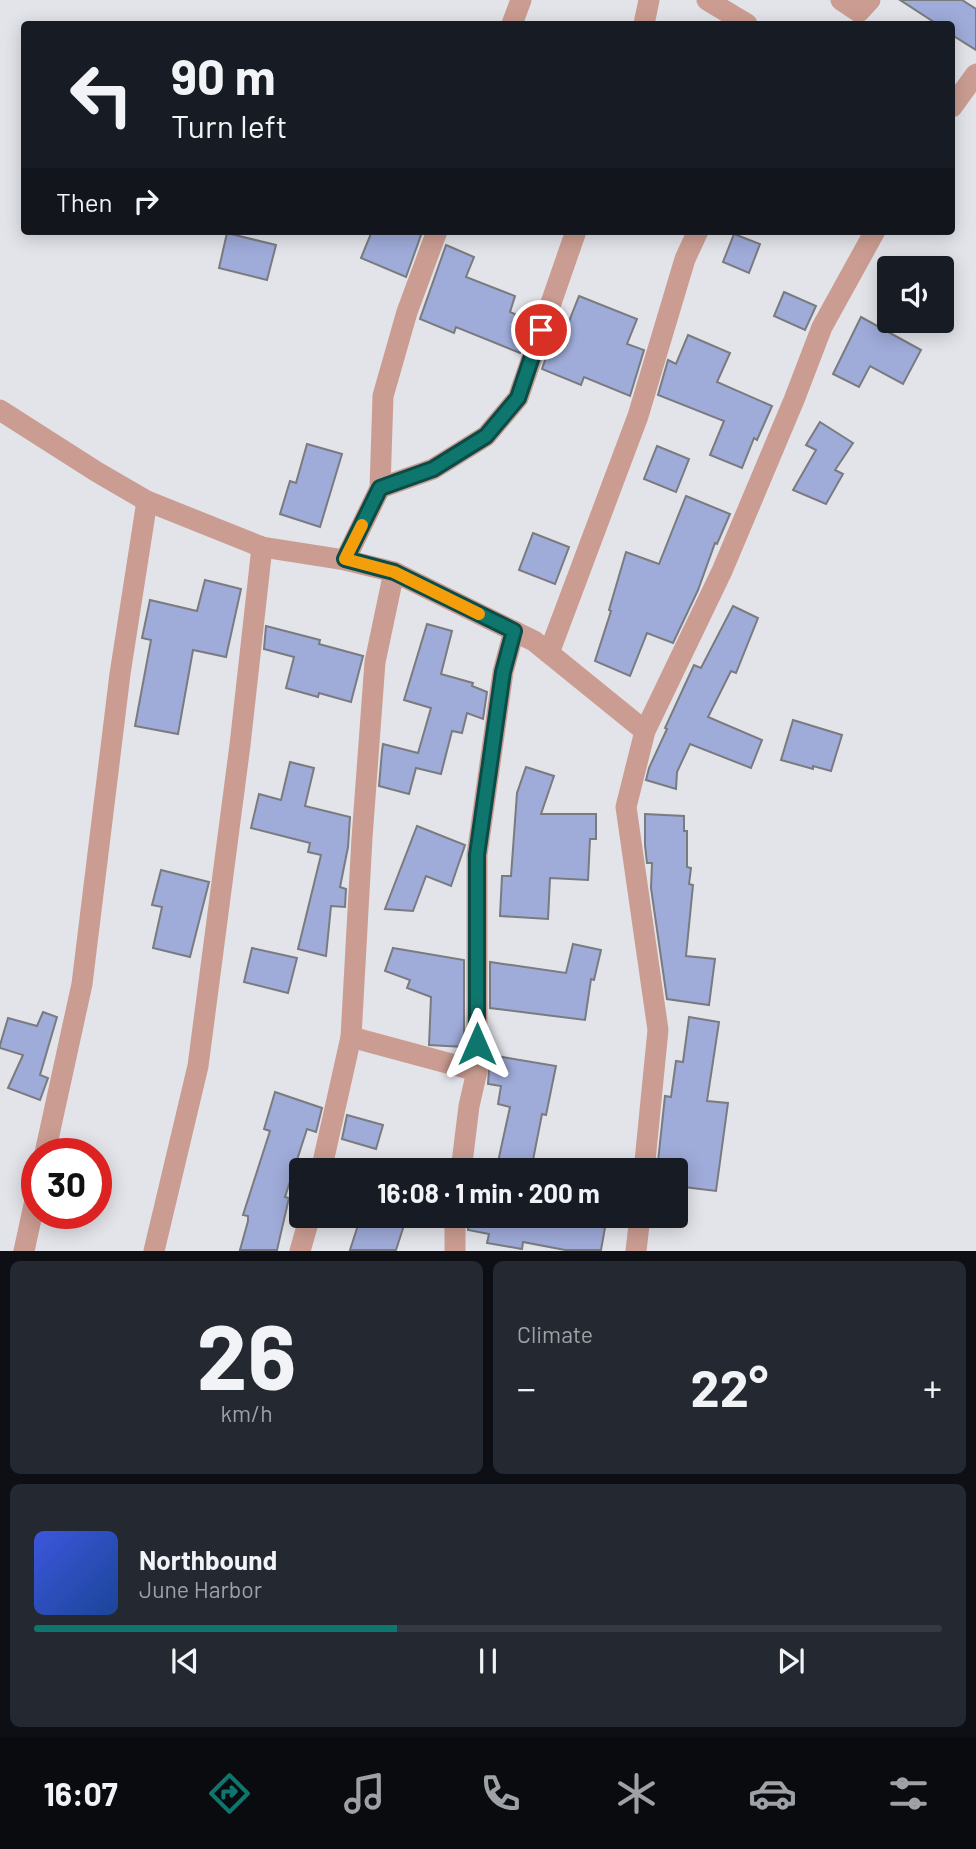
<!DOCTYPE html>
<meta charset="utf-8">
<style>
:root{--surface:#171b24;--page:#242831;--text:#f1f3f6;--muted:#9ea1a6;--line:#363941;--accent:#0f766e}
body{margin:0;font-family:Barlow,sans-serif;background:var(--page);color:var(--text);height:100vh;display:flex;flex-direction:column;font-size:26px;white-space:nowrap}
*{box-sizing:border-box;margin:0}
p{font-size:23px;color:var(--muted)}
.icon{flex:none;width:38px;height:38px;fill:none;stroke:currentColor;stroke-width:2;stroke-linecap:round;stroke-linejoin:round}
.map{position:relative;height:1251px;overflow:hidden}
.sheet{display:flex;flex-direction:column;gap:10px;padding:10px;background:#0d0f14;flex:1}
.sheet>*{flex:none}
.guide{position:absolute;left:21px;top:21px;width:934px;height:214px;border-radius:7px;box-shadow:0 4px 18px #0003;background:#171b24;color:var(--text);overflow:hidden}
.tools{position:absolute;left:877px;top:256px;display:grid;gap:14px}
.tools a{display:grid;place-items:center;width:77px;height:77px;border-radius:7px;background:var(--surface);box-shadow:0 4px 18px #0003;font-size:35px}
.speed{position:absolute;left:21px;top:1138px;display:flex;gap:14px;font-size:35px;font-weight:700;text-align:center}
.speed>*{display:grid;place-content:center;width:91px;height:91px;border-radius:50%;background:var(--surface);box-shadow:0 4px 18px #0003;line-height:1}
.speed .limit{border:10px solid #d22;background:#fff;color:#111}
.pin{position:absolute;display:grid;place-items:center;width:60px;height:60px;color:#fff;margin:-30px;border:4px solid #fff;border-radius:50%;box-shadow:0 2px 7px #0007}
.me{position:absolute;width:77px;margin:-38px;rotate:0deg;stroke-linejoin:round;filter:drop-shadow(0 0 5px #0008)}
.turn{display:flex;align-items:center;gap:24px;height:147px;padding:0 35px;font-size:32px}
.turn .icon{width:91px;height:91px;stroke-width:2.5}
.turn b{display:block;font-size:49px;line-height:60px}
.then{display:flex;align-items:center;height:66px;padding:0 35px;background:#0003;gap:14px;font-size:26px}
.big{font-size:52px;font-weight:700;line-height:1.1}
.sheet .widget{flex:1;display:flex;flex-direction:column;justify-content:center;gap:10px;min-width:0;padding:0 24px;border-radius:10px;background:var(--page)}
.sheet .dial{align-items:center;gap:0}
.dial b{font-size:91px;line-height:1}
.song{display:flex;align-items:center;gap:21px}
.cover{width:84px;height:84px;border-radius:10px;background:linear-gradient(135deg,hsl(230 70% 55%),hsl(220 70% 35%))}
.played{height:7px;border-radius:4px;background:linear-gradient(90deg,var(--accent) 40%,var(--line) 40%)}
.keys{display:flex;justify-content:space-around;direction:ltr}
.heat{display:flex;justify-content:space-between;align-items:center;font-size:38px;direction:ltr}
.sheet .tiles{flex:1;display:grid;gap:10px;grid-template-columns:1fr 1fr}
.widget:last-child{grid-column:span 2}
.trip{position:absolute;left:289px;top:1158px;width:399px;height:70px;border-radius:7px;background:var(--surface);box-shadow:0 4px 18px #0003;font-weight:700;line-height:70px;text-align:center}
.tab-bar{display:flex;height:112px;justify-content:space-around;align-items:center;background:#090b0e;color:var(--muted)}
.tab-bar .icon{width:49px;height:49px}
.tab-bar .current{color:var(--accent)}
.tab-bar b{font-size:32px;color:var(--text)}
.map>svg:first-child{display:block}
.building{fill:#9fabd9;stroke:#797b7f;stroke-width:2}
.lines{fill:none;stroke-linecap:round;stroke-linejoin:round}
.street{stroke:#cb9d92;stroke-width:21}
.route-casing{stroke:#0a4d48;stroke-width:18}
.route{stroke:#0f766e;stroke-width:12}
.slow{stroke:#f59e0b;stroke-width:12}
</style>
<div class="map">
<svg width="976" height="1251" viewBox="0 0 976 1251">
<rect width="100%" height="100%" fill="#e3e4ea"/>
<g class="building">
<polygon points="900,0 962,0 976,9 976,50 952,35 952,24 937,24"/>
<polygon points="372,231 412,231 421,235 406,277 361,258"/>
<polygon points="227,233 276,245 267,280 219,268"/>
<polygon points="734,234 760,244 749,273 723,262"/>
<polygon points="446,245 474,257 466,277 515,296 510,312 531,321 520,353 456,327 454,333 420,319"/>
<polygon points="784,292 816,306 805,330 774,316"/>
<polygon points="579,296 637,319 627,344 644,350 630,396 584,377 581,385 542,369 555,331 564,334"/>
<polygon points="861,317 921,350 903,384 870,366 859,387 833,374"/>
<polygon points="688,335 730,353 717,382 772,406 757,440 754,438 742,468 710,455 724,421 658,395 668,360 676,364"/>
<polygon points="820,422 853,443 835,470 843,474 826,504 793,490 816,450 806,445"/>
<polygon points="307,444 342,454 320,527 280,514 290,481 296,483"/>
<polygon points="657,446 689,459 676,492 644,479"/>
<polygon points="686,496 730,514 717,544 715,543 698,590 673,643 647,633 630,676 595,661 611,611 609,610 626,552 659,564"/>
<polygon points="533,533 569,547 555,584 519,570"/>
<polygon points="205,580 241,589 226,657 193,650 178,734 135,726 151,640 142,638 150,600 197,611"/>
<polygon points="733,606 758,618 736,673 731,671 708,717 762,740 751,768 690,744 677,772 676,789 646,780 649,768 667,729 665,728 694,665 701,668"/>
<polygon points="427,624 452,631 441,674 473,683 472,686 487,692 483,719 467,713 462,733 452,731 441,774 416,768 409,794 379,786 382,751 383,744 418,753 431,708 404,700"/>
<polygon points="266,626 320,640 319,644 363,656 351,702 319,693 318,697 286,688 294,657 264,649"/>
<polygon points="793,720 842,735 831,771 813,766 813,769 781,760"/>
<polygon points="290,762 314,768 305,806 350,817 348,847 340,887 346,889 345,907 331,906 326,956 298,949 321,855 308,852 310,843 251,828 259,794 281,800"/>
<polygon points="526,767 554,776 541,814 596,814 596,839 590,839 588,880 550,878 548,919 500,916 502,876 511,876 517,793"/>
<polygon points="645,814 684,816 684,831 687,831 687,867 691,868 689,884 693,885 686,956 715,959 709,1005 667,999 651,888 652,863 647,863 645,845"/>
<polygon points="417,826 465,845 451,886 426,876 413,911 385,909"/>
<polygon points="161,870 209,882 190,957 153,948 162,907 152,905"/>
<polygon points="573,944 601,950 594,980 591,979 585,1020 490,1008 490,962 566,973"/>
<polygon points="252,948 297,958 288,993 244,982"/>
<polygon points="393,948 464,960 464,1047 429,1045 431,997 407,988 410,980 385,971"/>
<polygon points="43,1012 57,1017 40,1075 48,1078 40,1100 8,1088 23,1055 0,1048 0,1045 8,1018 37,1026"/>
<polygon points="689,1017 719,1022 707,1101 728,1103 716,1191 676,1186 676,1171 657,1171 665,1096 671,1097 676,1061 683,1062"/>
<polygon points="490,1055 556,1066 546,1115 542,1114 533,1160 531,1160 528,1171 496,1171 510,1107 498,1104 501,1086 488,1084"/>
<polygon points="275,1092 322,1108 316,1132 307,1129 285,1197 289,1198 277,1250 240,1250 248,1221 248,1216 243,1215 270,1131 264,1129"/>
<polygon points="347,1115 383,1125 376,1149 342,1139"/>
<polygon points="361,1216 407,1216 396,1250 350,1250"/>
<polygon points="468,1216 582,1216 606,1222 601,1250 565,1250 523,1242 522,1249 487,1243 489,1234 468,1230"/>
</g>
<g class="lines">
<g class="street">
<polyline points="707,0 747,24"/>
<polyline points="841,0 859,12 870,0"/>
<polyline points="512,24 521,0"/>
<polyline points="644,24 649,0"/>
<polyline points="952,107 976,74"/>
<polyline points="0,410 97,472 147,501 262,547 345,560 394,572 534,641 645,731"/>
<polyline points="380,488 433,469 486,436 518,398 576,231"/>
<polyline points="345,560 380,488 383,396 407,312 437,231"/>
<polyline points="549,653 638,416 685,259 698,231"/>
<polyline points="351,1037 477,1071"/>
<polyline points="45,1153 82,984 120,674 147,501"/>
<polyline points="321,1171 351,1037 362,838 375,662 394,572"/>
<polyline points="461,1171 469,1106 477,1071 477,855 503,672 514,631"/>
<polyline points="644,1171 658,1030 626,807 645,731 722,571 794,400 822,327 875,231"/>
<polyline points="455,1216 455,1251"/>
<polyline points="24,1251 37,1191"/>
<polyline points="154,1251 198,1066 240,745 262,547"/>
<polyline points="300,1251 310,1216"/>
<polyline points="636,1251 640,1216"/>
</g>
</g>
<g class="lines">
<defs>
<polyline id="route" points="477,1044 477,855 503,672 514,631 394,572 345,559 380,488 433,469 486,436 518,398 541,330"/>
</defs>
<use href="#route" class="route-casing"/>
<use href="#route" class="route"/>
<polyline class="slow" points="362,525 345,559 394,572 479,614"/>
</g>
</svg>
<div class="tools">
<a><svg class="icon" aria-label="sound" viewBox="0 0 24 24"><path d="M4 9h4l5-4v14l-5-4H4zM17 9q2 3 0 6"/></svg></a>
</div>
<div class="speed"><div class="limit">30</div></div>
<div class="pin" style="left:541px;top:330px;background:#d93025"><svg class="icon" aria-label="arrive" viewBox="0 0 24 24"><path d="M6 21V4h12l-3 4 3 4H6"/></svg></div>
<svg class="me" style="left:477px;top:1044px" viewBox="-20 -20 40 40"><path d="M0-17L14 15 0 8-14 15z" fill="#0f766e" stroke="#fff" stroke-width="4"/></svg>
<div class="trip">16:08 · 1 min · 200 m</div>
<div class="guide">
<div class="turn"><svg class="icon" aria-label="left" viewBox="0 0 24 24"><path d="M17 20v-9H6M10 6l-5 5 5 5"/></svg><div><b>90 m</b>Turn left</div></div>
<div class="then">Then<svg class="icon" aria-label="right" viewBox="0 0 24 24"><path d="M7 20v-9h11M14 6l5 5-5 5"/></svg></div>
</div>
</div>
<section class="sheet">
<div class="tiles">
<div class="widget dial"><b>26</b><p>km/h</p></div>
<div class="widget"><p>Climate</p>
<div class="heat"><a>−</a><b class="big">22°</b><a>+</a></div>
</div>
<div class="widget">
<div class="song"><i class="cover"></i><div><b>Northbound</b><p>June Harbor</p></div></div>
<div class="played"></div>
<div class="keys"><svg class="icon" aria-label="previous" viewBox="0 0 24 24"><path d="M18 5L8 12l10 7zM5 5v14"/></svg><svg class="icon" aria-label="pause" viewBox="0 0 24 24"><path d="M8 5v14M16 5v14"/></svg><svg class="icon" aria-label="next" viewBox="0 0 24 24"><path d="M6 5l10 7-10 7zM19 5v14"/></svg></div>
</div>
</div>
</section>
<nav class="tab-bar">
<b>16:07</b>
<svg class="icon current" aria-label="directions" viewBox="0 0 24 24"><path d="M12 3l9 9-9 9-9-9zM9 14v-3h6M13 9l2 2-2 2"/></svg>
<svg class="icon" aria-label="music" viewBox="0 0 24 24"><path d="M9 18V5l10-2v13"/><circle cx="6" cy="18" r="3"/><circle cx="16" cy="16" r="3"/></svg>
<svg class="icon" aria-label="phone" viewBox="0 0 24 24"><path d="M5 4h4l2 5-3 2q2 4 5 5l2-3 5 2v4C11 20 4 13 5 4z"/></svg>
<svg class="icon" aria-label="climate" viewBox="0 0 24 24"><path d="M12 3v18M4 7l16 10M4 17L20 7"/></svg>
<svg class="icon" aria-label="car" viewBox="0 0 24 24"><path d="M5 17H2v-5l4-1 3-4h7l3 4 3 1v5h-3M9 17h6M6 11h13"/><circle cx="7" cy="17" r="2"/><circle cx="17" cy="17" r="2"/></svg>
<svg class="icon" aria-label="filters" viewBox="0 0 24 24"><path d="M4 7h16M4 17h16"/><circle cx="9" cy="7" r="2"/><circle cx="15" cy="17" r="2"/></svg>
</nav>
